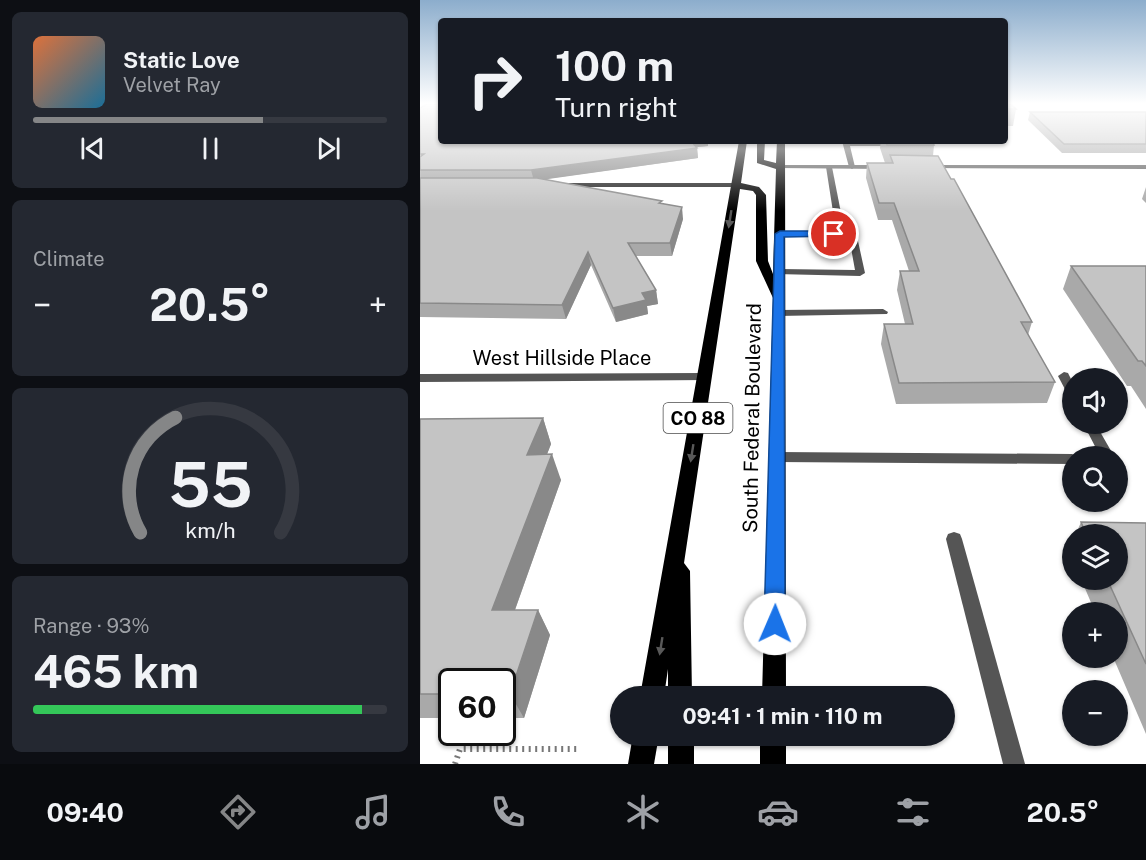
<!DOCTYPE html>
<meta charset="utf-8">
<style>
:root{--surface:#171b24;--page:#242831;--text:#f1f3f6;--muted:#9ea1a6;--line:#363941;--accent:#858687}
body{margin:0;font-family:"Public Sans",sans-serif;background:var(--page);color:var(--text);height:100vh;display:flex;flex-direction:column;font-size:22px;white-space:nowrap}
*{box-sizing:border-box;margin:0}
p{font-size:20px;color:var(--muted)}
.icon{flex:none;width:33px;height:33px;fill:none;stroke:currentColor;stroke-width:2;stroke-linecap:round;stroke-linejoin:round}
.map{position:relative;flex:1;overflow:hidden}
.details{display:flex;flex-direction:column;gap:12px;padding:12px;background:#0d0f14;width:420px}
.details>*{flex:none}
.top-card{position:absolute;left:18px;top:18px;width:570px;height:126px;border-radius:6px;box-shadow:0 2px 4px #0004;background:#171b24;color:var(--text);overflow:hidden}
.buttons{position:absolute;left:642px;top:368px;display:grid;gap:12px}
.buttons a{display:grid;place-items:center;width:66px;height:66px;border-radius:50%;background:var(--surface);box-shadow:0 2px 4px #0004;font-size:30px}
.speed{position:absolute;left:18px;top:668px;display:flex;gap:12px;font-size:30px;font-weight:700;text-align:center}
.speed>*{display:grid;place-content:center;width:78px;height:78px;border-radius:50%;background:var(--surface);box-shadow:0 2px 4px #0004;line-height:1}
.speed .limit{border:3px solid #111;border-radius:9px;background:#fff;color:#111}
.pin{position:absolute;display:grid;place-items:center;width:51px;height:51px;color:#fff;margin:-26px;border:3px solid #fff;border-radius:50%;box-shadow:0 2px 6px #0007}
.me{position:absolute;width:66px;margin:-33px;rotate:1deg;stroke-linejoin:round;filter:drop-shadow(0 0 4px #0008)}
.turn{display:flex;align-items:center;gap:21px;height:126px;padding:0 18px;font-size:27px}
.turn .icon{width:78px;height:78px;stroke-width:2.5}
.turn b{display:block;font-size:42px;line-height:51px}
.big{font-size:45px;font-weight:700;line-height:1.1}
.details .tile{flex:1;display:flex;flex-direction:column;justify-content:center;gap:9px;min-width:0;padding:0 21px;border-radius:9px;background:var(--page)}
.details .dial{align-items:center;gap:0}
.dial svg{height:156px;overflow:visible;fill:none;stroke:var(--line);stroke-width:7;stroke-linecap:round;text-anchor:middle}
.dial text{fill:var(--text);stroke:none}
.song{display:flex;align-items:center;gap:18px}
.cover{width:72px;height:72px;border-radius:9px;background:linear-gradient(135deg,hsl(20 70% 55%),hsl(200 70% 35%))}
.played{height:6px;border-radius:3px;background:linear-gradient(90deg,var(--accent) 65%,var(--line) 65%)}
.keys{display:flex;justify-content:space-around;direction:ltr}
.heat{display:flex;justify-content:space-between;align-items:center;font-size:33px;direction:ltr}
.charge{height:9px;border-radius:4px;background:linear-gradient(90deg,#34c759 93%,var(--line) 0)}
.trip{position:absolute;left:190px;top:686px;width:345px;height:60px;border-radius:30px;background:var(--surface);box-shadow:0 2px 4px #0004;font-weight:700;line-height:60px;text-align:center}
.tabs{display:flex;height:96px;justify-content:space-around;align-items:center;background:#090b0e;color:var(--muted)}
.tabs .icon{width:42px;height:42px}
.tabs .selected{color:var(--accent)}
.tabs b{font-size:27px;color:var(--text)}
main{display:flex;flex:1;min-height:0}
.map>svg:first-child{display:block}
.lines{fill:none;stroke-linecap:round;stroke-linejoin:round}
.path{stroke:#777;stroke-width:6;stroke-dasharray:2 4.5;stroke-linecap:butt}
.lane{fill:#555;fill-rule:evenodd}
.street{fill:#555;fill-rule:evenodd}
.secondary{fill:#222;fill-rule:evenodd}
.primary{fill:#000;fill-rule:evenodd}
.wall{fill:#a9a9a9}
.shaded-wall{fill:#898989}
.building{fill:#c4c4c4;stroke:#898989;stroke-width:1.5}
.oneway{fill:#595959}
.route{fill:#1a73e8;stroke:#114b97;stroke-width:1.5}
.labels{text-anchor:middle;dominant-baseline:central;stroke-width:4.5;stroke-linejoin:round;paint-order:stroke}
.shield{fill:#fff;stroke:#4c4c4c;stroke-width:1.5}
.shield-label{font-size:18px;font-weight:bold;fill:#000}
.street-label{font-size:20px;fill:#000;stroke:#fff}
</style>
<main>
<section class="details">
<div class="tile">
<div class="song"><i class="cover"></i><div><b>Static Love</b><p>Velvet Ray</p></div></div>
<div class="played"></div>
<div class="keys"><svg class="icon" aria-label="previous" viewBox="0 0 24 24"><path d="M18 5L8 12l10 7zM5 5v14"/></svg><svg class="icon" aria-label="pause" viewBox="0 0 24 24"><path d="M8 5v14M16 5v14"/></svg><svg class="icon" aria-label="next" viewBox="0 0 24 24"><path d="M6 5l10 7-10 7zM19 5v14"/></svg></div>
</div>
<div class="tile"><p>Climate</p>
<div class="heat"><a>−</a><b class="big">20.5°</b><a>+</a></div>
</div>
<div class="tile dial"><svg viewBox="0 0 100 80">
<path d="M14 69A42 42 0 1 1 86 69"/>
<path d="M14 69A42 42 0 0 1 32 10" stroke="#858687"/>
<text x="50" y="56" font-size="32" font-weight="700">55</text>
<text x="50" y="72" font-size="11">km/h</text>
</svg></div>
<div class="tile"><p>Range · 93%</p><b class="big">465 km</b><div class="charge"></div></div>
</section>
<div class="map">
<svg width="726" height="764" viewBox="0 0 726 764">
<rect width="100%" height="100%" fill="#fff"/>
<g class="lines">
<polyline class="path" points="35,764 40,749 160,749"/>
<g class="lane">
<polygon points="422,141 474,142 477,144 474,146 430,146 435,167 432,169 429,167"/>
<polygon points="409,165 412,167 422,218 418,220 414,218 406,167"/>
<polygon points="360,231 436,232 445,273 440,276 356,274 354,272 359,269 435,270 429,237 357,236 356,234"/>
<polygon points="463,309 468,312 467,314 358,316 353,313 358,310"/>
<polygon points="644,372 648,373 652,381 652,396 648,395 638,376"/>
<polygon points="663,423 675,423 694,456 680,456"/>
<polygon points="357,452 652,454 657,456 652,456 652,464 357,462 352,461 350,457 352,453"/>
<polygon points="534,532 540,534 542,539 605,764 583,764 526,539 528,534"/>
</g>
<g class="street">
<polygon points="360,165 464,165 467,167 464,169 358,168 357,167"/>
<polygon points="508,165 726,165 726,169 506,168 506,166"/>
<polygon points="284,373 288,374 290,377 288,380 0,382 0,374"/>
</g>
<polygon class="secondary" points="137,183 316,183 320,185 316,187 137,187"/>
<g class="primary">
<polygon points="319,141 327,141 321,183 339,187 346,195 348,261 353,274 356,169 337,163 337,141 345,141 344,160 356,163 357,141 365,141 366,696 342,696 353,298 336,261 336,195 333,191 320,189 264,563 270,571 272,696 248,696 248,669 244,696 220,696"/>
<polygon points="213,735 239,735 234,764 208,764"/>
<rect x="248" y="735" width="26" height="29"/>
<rect x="340" y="735" width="26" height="29"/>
</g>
</g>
<g class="wall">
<polygon points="585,104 596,109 593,126 585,126"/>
<polygon points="0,108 288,146 277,147 278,158 125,179 242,204 263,219 252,256 215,256 236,290 238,304 227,306 228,314 196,322 171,265 146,319 0,317"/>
<polygon points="610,112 726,112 726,153 642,153 608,120"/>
<polygon points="461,141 512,141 514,145 513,156 612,322 608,335 635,382 627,403 476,404 461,344 464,324 485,324 477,290 480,271 489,271 472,220 458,220 446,178 447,163 465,163 460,148"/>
<polygon points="726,187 726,203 722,199"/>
<polygon points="651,266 726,266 726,409 711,386 707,386 643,289"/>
<polygon points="123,418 131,444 127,454 141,480 95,610 118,610 130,635 104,718 82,718 82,681 32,681 32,718 0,718 0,419"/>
<polygon points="661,522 726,523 726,734 693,657 698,657 698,612 675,612 661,579 698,579 698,534 656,534"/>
<polygon points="652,541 652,560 648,550"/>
</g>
<g class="shaded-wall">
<polygon points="268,141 288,141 288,146 269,148"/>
<polygon points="277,148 278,158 114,181 111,170"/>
<polygon points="262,207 263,219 252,256 250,243"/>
<polygon points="168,252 171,265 146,319 142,305"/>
<polygon points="236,290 238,304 227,306 228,314 196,322 193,308 222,293"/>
<polygon points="123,418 131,444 117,480 107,455"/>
<polygon points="132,454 141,480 86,635 72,610"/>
<polygon points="118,610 130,635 104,718 90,694"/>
</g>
<g class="building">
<polygon points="7,104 21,104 21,141 271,141 277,148 111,170 0,170 0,157 4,154 0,154 0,108"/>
<polygon points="585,104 591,104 596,109 585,109"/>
<polygon points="610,112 726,112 726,144 644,144"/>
<polygon points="466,141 512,141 514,145 467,145"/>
<polygon points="470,155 518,156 531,179 534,179 612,322 601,322 635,382 479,383 464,324 493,324 480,271 499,271 474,203 459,203 447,163 473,163"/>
<polygon points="0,178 117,178 242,201 239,203 262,207 250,243 208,243 236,290 222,293 226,300 193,308 168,252 142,305 0,303"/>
<polygon points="651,266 726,266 726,366 722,361 718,361"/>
<polygon points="123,418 107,455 132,454 72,610 118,610 90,694 82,694 82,681 32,681 32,694 0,694 0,419"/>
<polygon points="661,522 726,523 726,664 687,579 698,579 698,534 666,534"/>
</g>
<defs><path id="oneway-solid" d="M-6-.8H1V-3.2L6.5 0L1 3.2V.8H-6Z" transform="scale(1.5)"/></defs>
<g class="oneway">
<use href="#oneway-solid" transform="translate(310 219) rotate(99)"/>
<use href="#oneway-solid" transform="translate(272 453) rotate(99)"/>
<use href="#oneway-solid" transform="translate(241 646) rotate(99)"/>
</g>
<linearGradient id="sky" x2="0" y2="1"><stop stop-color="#8cadcc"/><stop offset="0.49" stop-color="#fff"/><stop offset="1" stop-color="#fff" stop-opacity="0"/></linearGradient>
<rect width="726" height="211" fill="url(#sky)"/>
<polygon class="route" points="414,231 417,232 417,236 364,237 365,624 362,631 355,634 347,631 344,624 355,234 360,231"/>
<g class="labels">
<rect class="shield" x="243.5" y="403" width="69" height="30" rx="4.5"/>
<g class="shield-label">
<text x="278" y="418">CO 88</text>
</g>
<g class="street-label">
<text x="142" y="358">West Hillside Place</text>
<text transform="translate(332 418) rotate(-89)">South Federal Boulevard</text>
</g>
</g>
</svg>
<div class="buttons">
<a><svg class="icon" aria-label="sound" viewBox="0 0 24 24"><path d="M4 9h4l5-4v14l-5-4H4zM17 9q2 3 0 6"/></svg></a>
<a><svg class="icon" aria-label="search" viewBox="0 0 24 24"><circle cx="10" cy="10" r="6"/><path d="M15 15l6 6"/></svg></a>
<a><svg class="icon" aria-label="layers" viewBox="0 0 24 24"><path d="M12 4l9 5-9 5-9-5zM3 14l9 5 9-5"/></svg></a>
<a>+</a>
<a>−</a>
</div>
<div class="speed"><div class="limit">60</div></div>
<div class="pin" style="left:414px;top:234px;background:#d93025"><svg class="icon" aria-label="arrive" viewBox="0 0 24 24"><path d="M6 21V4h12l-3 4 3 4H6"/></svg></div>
<svg class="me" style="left:355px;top:624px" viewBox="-20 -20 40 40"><circle r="19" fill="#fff"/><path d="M0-13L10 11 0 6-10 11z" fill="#1a73e8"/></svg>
<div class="trip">09:41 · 1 min · 110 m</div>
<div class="top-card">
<div class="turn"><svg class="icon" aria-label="right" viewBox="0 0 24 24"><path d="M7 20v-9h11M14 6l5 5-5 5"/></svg><div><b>100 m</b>Turn right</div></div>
</div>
</div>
</main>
<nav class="tabs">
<b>09:40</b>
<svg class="icon selected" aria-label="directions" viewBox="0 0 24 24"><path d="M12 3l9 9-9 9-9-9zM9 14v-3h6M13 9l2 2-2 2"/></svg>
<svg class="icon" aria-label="music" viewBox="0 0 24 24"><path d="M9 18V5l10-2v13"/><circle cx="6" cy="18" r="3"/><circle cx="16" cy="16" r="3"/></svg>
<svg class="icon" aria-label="phone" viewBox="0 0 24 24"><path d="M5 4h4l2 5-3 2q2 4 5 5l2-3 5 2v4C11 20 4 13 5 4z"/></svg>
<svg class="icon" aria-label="climate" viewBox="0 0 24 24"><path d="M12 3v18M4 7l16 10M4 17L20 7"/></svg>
<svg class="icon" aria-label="car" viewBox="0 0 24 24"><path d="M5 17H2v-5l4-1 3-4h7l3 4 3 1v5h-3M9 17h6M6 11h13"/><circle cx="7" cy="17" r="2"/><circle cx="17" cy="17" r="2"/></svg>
<svg class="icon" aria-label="filters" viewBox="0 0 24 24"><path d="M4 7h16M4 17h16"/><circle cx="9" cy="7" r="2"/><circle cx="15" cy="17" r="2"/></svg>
<b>20.5°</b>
</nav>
